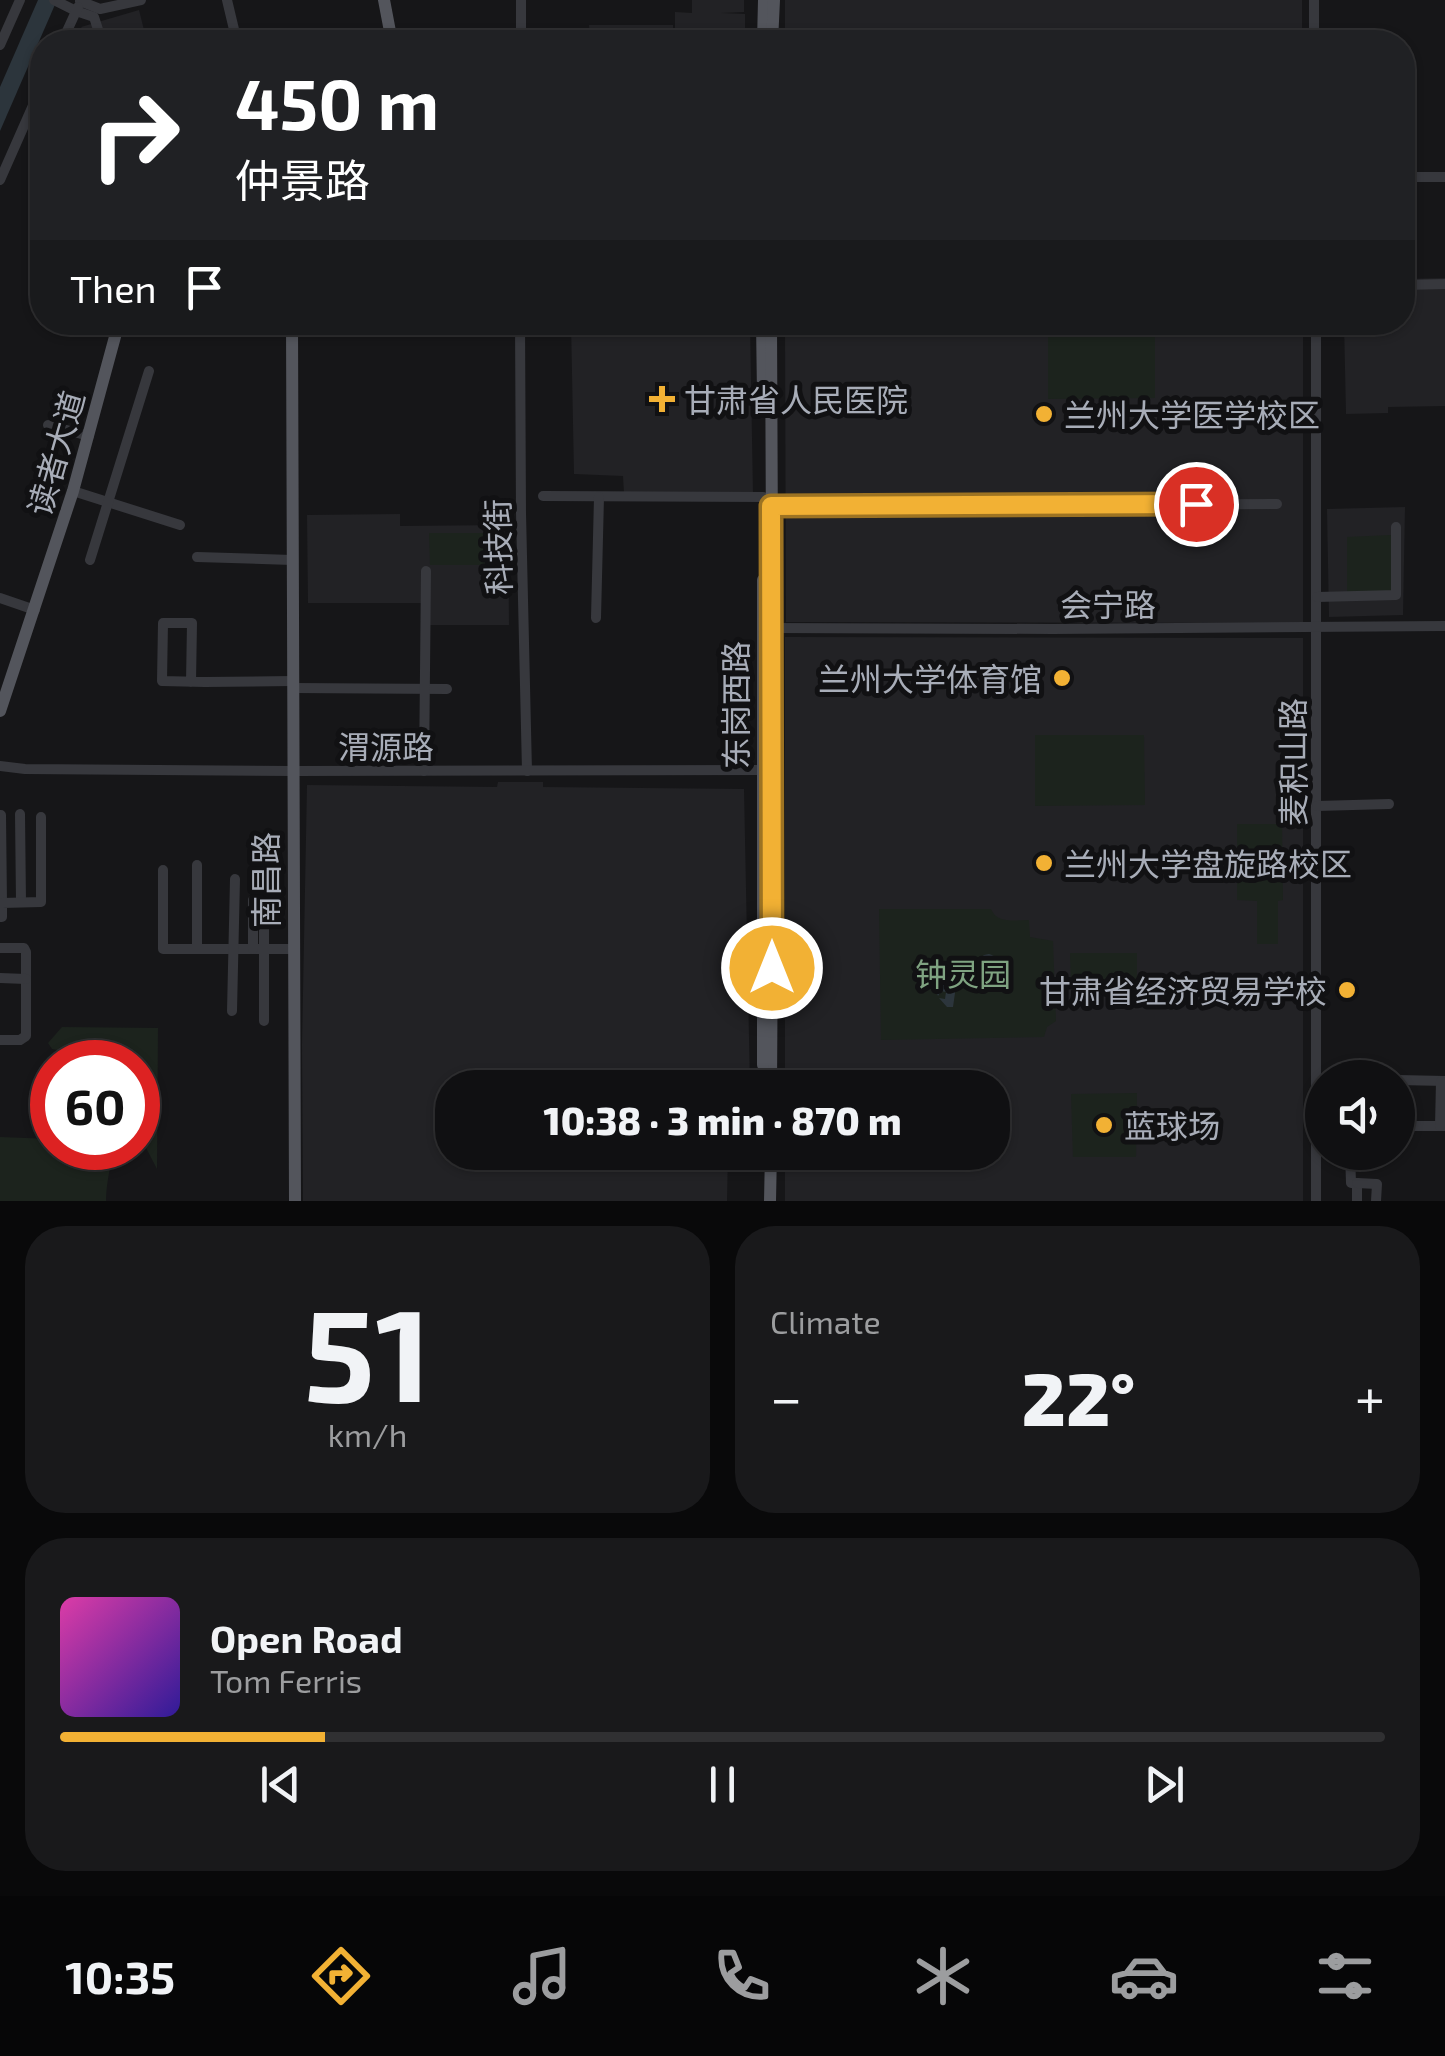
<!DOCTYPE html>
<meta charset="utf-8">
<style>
:root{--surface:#101012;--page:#19191b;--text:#f1f3f6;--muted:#9c9d9f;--line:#303032;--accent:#f2b134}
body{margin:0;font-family:"Exo 2","Noto Sans SC",sans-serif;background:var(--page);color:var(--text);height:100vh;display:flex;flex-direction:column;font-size:38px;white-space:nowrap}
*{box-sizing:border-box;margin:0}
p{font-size:32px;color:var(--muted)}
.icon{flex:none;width:55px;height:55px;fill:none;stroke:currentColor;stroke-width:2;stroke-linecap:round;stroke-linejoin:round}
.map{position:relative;height:1201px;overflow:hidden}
.details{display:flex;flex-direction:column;gap:25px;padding:25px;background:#09090a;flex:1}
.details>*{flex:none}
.banner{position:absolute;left:30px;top:30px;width:1385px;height:305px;border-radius:40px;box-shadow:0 2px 8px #0004,0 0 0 2px var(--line);background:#202124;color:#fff;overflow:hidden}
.tools{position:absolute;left:1305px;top:1060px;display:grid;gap:20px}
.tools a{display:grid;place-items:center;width:110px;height:110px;border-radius:50%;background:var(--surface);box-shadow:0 2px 8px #0004,0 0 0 2px var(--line);font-size:50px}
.speed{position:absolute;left:30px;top:1040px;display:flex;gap:20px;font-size:50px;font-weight:700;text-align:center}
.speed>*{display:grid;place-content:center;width:130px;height:130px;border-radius:50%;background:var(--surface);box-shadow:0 2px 8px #0004,0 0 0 2px var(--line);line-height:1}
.speed .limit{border:15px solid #d22;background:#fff;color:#111}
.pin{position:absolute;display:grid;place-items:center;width:85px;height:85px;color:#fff;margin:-42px;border:5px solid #fff;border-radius:50%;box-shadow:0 2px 10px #0007}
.me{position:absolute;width:110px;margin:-55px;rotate:0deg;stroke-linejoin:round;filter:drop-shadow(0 0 8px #0008)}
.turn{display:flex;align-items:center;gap:35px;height:210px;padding:0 40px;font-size:45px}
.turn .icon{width:130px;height:130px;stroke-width:2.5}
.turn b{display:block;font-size:70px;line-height:85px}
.then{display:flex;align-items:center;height:95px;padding:0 40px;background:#0003;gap:20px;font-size:38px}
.big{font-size:75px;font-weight:800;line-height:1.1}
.details .card{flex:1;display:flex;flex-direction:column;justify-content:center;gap:15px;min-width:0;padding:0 35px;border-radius:40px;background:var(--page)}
.details .dial{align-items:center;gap:0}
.dial b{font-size:130px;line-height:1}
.song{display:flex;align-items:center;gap:30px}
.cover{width:120px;height:120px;border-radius:15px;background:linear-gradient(135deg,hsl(320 70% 55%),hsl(250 70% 35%))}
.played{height:10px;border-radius:5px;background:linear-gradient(90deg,var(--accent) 20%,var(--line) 20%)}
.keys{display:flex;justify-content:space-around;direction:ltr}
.heat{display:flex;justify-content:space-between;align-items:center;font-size:55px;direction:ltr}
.details .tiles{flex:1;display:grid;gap:25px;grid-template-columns:1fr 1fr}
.card:last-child{grid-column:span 2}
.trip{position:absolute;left:435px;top:1070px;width:575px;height:100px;border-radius:40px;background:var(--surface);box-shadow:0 2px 8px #0004,0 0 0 2px var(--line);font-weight:800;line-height:100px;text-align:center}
.dock{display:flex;height:160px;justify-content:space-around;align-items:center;background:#060607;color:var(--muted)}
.dock .icon{width:70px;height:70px}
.dock .on{color:var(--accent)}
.dock b{font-size:45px;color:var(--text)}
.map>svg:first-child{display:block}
.built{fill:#222225}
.green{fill:#1c231d}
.water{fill:#2c353c}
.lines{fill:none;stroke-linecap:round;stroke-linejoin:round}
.minor{stroke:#37383d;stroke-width:10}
.major{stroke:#53555c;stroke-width:12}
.route-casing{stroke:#9d7322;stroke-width:25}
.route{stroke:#f2b134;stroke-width:18}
.poi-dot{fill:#f2b134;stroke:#111113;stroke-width:4}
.labels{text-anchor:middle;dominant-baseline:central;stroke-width:10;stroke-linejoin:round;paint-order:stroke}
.poi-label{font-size:32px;fill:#a8adb8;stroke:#111113;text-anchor:start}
.street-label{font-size:32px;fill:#a8adb8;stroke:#111113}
.park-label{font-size:32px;fill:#7fa381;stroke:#111113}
</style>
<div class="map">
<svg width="1445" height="1201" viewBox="0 0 1445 1201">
<rect width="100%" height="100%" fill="#161618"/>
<g class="built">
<polygon points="692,0 744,0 744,12 721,13 745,14 745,42 675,42 675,12 692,13"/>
<rect x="785" y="0" width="517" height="42"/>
<polygon points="139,10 147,42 90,42 81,27"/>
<polygon points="673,25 673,42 590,42 589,25"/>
<polygon points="1445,278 1445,406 1388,407 1388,413 1346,414 1344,323 1402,322 1403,279"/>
<polygon points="571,323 750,323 753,495 624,493 623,476 574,474"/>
<polygon points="785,323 1303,323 1303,623 786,622"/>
<polygon points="1405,507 1403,615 1329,617 1327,509"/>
<polygon points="400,514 400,526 508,525 509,625 428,625 427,603 308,603 307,515"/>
<polygon points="785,637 1303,638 1303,1201 785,1201 785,1153 992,1152 992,1088 785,1087"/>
<polygon points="498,782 543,782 543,787 744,789 750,1087 452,1088 452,1152 728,1153 727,1201 303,1201 302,1045 307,785 497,787"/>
</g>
<g class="green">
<polygon points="1048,329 1155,329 1155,398 1048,399"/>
<polygon points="429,533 489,533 489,565 430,565"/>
<polygon points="1391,535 1391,593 1347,593 1347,537"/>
<polygon points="1035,735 1144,735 1145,805 1035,806"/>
<polygon points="1237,824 1282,824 1283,900 1278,901 1278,944 1257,944 1257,901 1237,900"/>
<path d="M879,909H991C997,924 1015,920 1029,920L1030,937L1053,941L1056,1021L1047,1027L1044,1037L881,1040Z"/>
<polygon points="1070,953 1137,953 1137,985 1071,985"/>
<polygon points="62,1027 158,1028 157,1169 143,1142 148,1113 145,1097 146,1081 142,1064 121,1048 109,1051 102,1047 83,1055 52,1049 48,1043"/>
<polygon points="1137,1093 1136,1157 1073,1157 1071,1094"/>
<path d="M0,1137L52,1139V1148H113C111,1166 106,1183 106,1201H0Z"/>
</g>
<g class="water">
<polygon points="38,0 57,0 0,131 0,87"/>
<path d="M989,954C1001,958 1009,967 1004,980L980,986H956L953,1007H947L939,998L945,999L946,992L941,991L938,996L934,985L941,978L947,982L954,968L973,963L984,955Z"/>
</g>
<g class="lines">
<g class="minor">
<polyline points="54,0 76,11 94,17 102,42"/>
<polyline points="227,0 237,42"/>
<polyline points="521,0 521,42"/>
<polyline points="1314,0 1314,42"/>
<polyline points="80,1 100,9 141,0"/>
<polyline points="62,42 78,7"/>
<polyline points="0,45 20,0"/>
<polyline points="1402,177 1445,177"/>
<polyline points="0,180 42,85"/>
<polyline points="1402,285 1445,284"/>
<polyline points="520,322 521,513 527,771"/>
<polyline points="1316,322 1316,1201"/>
<polyline points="48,425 89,436"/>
<polyline points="73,491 180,525"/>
<polyline points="543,496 763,497"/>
<polyline points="771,507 1277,504"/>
<polyline points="197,557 292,560"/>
<polyline points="90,560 149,371"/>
<polyline points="1317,597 1396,595 1396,527"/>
<polyline points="0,598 35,610"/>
<polyline points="596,618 599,497"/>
<polyline points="772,628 1053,629 1445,626"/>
<polyline points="191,682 192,623 163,623 162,681 205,682 292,681"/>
<polyline points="293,688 447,689"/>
<polyline points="0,766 25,769 293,771 769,770"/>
<polyline points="424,771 426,571"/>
<polyline points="1317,806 1389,804"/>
<polyline points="20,814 21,902"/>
<polyline points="1,815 2,903"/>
<polyline points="197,865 197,949"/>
<polyline points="163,870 163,949 293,949"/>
<polyline points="0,917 2,917 2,903 41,902 41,817"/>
<polyline points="0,948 24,948 26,952 26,1036 20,1040 0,1040"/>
<polyline points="253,949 253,900 264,900 264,1021"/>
<polyline points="0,978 26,979"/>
<polyline points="232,1011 235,879"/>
<polyline points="1398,1080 1445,1081"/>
<polyline points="1398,1126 1445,1126"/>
<polyline points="1440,1126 1441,1081"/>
<polyline points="1350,1152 1351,1183 1357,1183 1357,1201"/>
<polyline points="1357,1183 1377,1184 1376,1201"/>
</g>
<g class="major">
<polyline points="384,0 392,42"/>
<polyline points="763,42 764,0"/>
<polyline points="772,42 774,0"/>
<polyline points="292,322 295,1201"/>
<polyline points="762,322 763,395"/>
<polyline points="771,322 773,770 771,1088"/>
<polyline points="0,711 73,491 119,322"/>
<polyline points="763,1065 763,580"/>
<polyline points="770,1201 771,1152"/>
</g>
</g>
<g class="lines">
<defs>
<polyline id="route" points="772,968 771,506 1196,504"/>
</defs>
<use href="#route" class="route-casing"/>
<use href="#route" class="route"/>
</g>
<g class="poi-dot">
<path d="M657 384h10v10h10v10h-10v10h-10v-10h-10v-10h10z"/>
<circle cx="1044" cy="414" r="10"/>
<circle cx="1062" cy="678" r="10"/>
<circle cx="1044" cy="863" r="10"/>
<circle cx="1347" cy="990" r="10"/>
<circle cx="1104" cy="1125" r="10"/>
</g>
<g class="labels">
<g class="poi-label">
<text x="684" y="399">甘肃省人民医院</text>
<text x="1064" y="414">兰州大学医学校区</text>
<text x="1042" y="678" text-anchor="end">兰州大学体育馆</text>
<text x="1064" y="863">兰州大学盘旋路校区</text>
<text x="1327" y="990" text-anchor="end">甘肃省经济贸易学校</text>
<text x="1124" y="1125">蓝球场</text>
</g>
<g class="street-label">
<text transform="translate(55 453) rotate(-74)">读者大道</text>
<text transform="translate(497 547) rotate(-91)">科技街</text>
<text x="1108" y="604">会宁路</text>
<text transform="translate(735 705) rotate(-90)">东岗西路</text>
<text x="386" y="746">渭源路</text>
<text transform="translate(1292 762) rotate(-90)">麦积山路</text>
<text transform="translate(265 880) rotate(-90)">南昌路</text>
</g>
<g class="park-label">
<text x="963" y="973">钟灵园</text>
</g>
</g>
</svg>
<div class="tools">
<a><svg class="icon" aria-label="sound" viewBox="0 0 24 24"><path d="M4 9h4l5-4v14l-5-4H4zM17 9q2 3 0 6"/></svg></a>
</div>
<div class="speed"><div class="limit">60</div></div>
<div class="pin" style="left:1196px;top:504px;background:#d93025"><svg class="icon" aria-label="arrive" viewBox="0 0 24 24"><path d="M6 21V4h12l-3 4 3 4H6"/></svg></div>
<svg class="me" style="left:772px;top:968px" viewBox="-20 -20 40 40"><circle r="17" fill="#f2b134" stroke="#fff" stroke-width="3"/><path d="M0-11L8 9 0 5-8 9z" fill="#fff"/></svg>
<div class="trip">10:38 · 3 min · 870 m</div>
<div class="banner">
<div class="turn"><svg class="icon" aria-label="right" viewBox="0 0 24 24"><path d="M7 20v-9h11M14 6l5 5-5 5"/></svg><div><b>450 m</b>仲景路</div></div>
<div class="then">Then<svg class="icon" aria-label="arrive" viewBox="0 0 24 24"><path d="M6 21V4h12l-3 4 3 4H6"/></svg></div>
</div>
</div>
<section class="details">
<div class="tiles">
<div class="card dial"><b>51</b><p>km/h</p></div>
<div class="card"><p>Climate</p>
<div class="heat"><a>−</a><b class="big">22°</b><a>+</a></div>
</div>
<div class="card">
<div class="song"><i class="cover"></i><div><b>Open Road</b><p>Tom Ferris</p></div></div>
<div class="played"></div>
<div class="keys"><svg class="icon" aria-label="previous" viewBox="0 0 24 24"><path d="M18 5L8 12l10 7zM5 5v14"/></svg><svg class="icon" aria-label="pause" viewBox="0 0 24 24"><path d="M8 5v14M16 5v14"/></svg><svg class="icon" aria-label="next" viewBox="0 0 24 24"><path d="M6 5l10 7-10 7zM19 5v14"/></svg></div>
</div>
</div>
</section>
<nav class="dock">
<b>10:35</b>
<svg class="icon on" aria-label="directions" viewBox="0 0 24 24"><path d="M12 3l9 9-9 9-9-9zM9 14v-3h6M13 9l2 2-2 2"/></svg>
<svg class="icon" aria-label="music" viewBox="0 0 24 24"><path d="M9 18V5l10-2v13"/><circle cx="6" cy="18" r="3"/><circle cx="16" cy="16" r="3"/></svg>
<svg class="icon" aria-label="phone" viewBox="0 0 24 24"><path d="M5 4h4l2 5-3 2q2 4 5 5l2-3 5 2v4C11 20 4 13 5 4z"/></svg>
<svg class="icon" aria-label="climate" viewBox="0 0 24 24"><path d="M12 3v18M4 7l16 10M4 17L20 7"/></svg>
<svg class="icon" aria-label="car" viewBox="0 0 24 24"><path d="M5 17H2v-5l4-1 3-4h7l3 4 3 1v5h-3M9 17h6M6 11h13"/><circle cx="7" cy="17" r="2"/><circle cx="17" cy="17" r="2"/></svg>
<svg class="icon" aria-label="filters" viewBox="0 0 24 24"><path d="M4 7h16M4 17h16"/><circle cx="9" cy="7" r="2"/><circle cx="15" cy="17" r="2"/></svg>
</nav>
